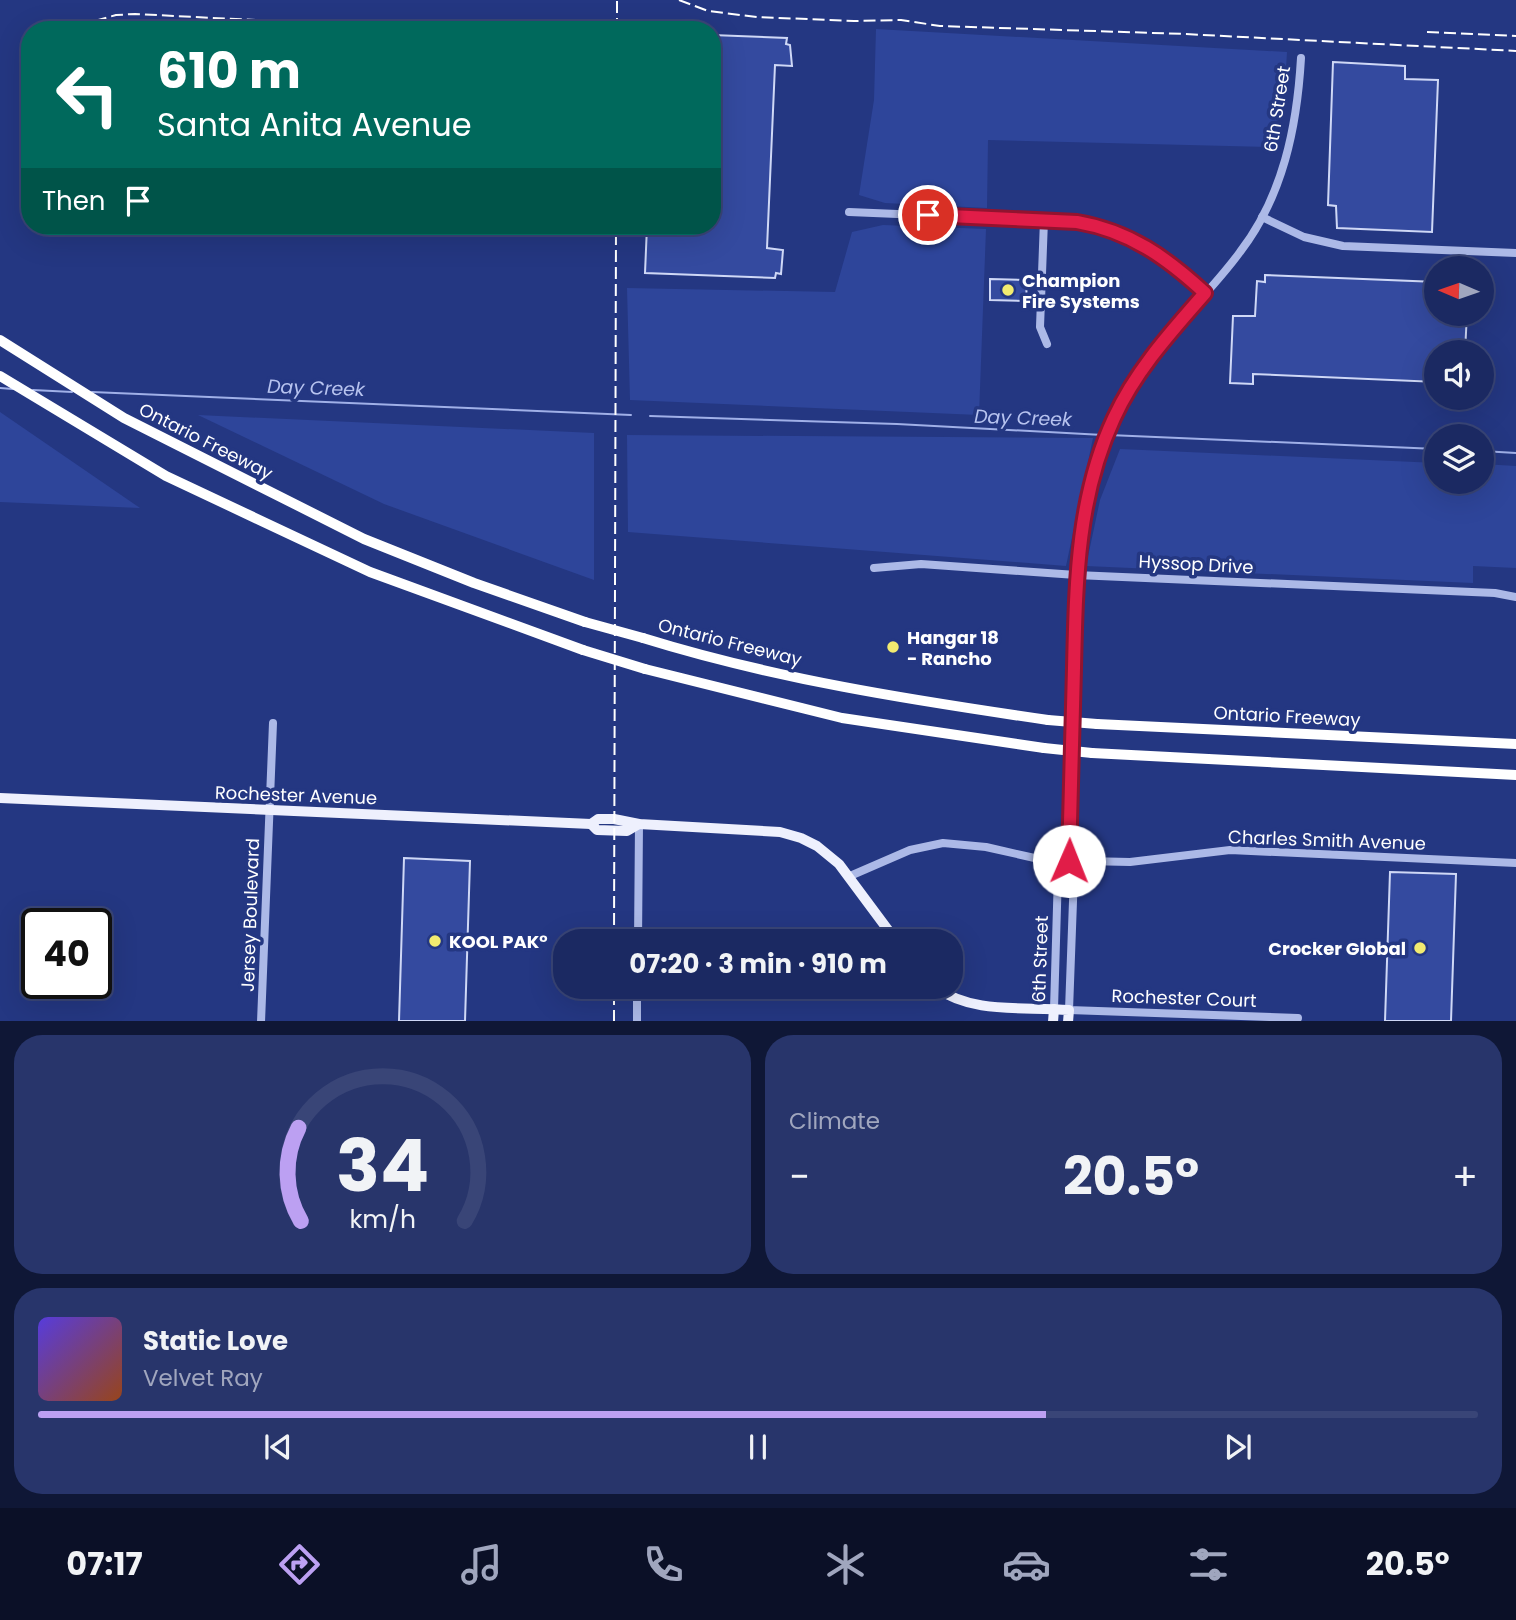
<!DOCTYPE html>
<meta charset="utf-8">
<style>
:root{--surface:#1b2962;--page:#28356b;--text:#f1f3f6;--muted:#a0a6be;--line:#394577;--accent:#bca0f2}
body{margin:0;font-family:Poppins,sans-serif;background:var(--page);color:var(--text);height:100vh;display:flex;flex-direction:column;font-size:26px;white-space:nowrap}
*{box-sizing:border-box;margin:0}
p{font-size:23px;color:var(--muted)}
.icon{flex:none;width:38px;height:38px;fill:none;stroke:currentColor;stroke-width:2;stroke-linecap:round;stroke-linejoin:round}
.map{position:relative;height:1021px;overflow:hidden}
.sheet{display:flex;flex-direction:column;gap:14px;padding:14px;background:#0f1736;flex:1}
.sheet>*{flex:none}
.guide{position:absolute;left:21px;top:21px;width:700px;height:214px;border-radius:28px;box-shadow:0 7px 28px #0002,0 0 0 2px var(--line);background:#00695c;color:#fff;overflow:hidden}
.needle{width:46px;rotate:272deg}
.fabs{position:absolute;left:1424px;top:256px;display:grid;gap:14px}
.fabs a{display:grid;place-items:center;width:70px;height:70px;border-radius:50%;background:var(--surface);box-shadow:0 7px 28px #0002,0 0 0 2px var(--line);font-size:35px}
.speed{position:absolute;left:21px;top:908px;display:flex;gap:14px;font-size:35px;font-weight:700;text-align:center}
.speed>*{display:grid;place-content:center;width:91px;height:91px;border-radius:50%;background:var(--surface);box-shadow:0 7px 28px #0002,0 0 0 2px var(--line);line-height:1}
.speed .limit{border:4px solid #111;border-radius:10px;background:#fff;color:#111}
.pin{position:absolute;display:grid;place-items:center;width:60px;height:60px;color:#fff;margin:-30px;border:4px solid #fff;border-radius:50%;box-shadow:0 2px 7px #0007}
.me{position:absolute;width:77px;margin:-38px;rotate:1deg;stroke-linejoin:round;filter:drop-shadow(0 0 5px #0008)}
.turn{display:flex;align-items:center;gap:24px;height:147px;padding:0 21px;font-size:32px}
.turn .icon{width:91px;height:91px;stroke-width:2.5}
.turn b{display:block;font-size:49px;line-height:60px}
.then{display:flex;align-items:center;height:66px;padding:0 21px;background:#0003;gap:14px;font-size:26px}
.big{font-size:52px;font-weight:700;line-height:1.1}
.sheet .card{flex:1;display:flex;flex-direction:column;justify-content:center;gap:10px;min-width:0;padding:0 24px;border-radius:28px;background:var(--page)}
.sheet .dial{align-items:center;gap:0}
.dial svg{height:182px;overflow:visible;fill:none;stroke:var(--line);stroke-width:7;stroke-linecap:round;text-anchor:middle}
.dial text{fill:var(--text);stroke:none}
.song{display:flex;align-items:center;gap:21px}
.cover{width:84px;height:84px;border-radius:10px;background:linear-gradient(135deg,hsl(250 70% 55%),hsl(20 70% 35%))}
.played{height:7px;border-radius:4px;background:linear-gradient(90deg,var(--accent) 70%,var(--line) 70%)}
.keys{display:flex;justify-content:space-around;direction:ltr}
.heat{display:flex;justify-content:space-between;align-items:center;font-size:38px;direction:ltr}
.sheet .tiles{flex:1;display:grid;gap:14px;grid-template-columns:1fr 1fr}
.card:last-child{grid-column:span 2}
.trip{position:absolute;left:553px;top:929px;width:410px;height:70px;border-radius:28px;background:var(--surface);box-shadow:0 7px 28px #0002,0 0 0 2px var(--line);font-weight:700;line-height:70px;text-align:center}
.tab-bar{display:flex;height:112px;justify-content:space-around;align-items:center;background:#0b1027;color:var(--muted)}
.tab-bar .icon{width:49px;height:49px}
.tab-bar .current{color:var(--accent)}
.tab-bar b{font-size:32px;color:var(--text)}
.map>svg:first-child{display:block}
.green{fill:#2e459a}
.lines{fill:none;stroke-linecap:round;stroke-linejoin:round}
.stream{stroke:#a0b0e8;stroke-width:2}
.building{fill:#344a9f;stroke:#cfd8f6;stroke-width:2}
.minor{stroke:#acb9e7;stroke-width:8}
.major{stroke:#eef0fd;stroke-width:10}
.highway{stroke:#fff;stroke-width:10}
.rail{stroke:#fff;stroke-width:2;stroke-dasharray:12 5;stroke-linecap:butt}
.highway-bridge{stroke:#fff;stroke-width:10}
.route-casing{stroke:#92132f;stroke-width:18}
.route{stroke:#e11d48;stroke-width:12}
.poi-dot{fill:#f2eb70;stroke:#243782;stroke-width:2.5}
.labels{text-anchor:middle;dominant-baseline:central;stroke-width:7;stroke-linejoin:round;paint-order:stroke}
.street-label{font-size:18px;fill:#fff;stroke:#243782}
.poi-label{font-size:18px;font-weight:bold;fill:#fff;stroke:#243782;text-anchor:start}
.water-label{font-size:19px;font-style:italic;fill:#b7c3ef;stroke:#243782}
</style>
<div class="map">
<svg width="1516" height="1022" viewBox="0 0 1516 1022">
<rect width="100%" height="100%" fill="#243782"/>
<g class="green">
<polygon points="876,29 1287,52 1284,102 1269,147 988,140 987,208 885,203 859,195 874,100"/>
<polygon points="883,225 986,229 979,415 630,400 627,288 835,292 852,232"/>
<polygon points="0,412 140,508 0,502"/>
<polygon points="198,415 594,433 594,580 384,504"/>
<polygon points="627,435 1093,438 1066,566 628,532"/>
<polygon points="1120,449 1437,463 1437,481 1482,481 1482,464 1516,466 1516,568 1473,566 1473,583 1086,566 1100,500"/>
</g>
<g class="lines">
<g class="stream">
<polyline points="0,388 13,389"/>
<polyline points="33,390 72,392"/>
<polyline points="92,392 631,415"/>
<polyline points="650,416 897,424 1103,435"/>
<polyline points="1109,435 1437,449"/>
<polyline points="1482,451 1516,453"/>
</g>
</g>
<g class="building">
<polygon points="712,35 787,38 786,44 790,45 792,66 775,65 767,248 783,250 781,274 776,273 775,278 645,273 647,226 712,226"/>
<polygon points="1333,62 1405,66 1405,79 1438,80 1432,232 1337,228 1336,206 1328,205"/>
<polygon points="1265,275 1437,282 1437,313 1467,313 1465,352 1437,352 1437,382 1253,374 1253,384 1230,383 1233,316 1255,316 1257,281 1265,282"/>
<polygon points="990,279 1027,280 1026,301 990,300"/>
<polygon points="404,858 470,861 465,1021 399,1021"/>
<polygon points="1390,872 1456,874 1451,1021 1385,1021"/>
</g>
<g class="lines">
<g class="minor">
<polyline points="849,212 1044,220 1098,226 1149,247 1172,263 1205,293"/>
<polyline points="1262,217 1304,237 1343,246 1516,253"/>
<polyline points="1044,220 1040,327 1047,344"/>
<polyline points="874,568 921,564 1076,575 1495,593 1516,597"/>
<polyline points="850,876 910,850 943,843 986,847 1039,859 1085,861 1130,862 1230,850 1516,863"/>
<polyline points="638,942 639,824"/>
<polyline points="1054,1009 1058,873 1069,861"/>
<path d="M1298,1018L1069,1010L1074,874L1069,861C1071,792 1072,723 1074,654C1076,586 1075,514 1100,450C1112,420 1126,391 1144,366C1173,325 1211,292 1240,252C1283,196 1297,127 1301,58"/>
<polyline points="261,1022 273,723"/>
<polyline points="637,1022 637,987"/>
</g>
<g class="major">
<polyline points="0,798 591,824 598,819 614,819 639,824 780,832 801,838 817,846 839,864 897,942"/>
<polyline points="591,824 597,830 627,831 639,824"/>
<path d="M935,987C974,1015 1023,1006 1069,1010L1068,1022"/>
<polyline points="1053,1022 1054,1009"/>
</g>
<g class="highway">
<polyline points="0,340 124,418 364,539 474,583 585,622"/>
<polyline points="0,376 166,476 370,572 583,650"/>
<path d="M643,638C775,679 911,700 1048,720"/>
<polyline points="645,669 842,718 1044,748"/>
<polyline points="1097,724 1516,744"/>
<polyline points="1092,753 1516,775"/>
</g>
<g class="rail">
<polyline points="679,0 708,11 757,17 854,21 901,20 940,26 1185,34 1516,51"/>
<polyline points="62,30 116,15 135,14 454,30"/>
<polyline points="617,30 617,0"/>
<polyline points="1427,32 1516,36"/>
<polyline points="614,942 616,226"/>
<polyline points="614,1022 614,987"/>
</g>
<g class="highway-bridge">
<polyline points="585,622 643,638"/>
<polyline points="583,650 645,669"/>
<polyline points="1048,720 1097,724"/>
<polyline points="1044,748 1092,753"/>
</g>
</g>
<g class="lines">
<defs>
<path id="route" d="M928,215L1077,222C1130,231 1167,258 1205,293C1171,332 1136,370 1114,418C1077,497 1076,582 1074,668C1072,732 1071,797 1069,861"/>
</defs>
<use href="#route" class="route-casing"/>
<use href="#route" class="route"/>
</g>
<g class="poi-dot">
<circle cx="1008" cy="290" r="7"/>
<circle cx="893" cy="647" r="7"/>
<circle cx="435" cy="941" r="7"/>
<circle cx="1420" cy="948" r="7"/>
</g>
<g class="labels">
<g class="street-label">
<text transform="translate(1277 109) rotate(-81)">6th Street</text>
<text transform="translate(206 441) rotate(27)">Ontario Freeway</text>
<text transform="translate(1196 564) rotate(3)">Hyssop Drive</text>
<text transform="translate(730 642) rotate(14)">Ontario Freeway</text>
<text transform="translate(1287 716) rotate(3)">Ontario Freeway</text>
<text transform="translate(296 795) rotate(2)">Rochester Avenue</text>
<text transform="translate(1327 840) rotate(2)">Charles Smith Avenue</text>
<text transform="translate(250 915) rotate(-88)">Jersey Boulevard</text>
<text transform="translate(1040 959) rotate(-88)">6th Street</text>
<text transform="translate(1184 998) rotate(2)">Rochester Court</text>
</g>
<g class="poi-label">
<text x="1022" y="280">Champion<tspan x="1022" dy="21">Fire Systems</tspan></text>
<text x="907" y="637">Hangar 18<tspan x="907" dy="21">- Rancho</tspan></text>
<text x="449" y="941">KOOL PAK°</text>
<text x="1406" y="948" text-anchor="end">Crocker Global</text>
</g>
<g class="water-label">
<text transform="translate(316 388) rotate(2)">Day Creek</text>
<text transform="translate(1023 418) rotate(2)">Day Creek</text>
</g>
</g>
</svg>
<div class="fabs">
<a><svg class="needle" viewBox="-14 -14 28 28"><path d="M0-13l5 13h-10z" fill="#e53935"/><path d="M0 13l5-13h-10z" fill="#a0a6be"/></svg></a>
<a><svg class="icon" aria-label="sound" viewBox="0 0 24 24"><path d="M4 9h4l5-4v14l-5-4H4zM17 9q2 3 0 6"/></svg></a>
<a><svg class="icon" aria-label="layers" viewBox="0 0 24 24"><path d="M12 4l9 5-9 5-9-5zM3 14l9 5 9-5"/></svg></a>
</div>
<div class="speed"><div class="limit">40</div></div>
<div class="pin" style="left:928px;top:215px;background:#d93025"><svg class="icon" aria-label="arrive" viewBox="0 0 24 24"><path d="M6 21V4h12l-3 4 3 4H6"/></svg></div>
<svg class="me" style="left:1069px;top:861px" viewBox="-20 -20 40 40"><circle r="19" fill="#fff"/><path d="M0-13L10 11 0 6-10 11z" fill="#e11d48"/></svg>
<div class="trip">07:20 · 3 min · 910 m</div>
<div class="guide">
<div class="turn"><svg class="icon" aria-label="left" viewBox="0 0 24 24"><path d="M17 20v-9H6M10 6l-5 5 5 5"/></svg><div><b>610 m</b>Santa Anita Avenue</div></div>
<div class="then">Then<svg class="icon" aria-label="arrive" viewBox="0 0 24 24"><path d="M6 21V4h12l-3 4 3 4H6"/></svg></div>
</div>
</div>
<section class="sheet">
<div class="tiles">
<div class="card dial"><svg viewBox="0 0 100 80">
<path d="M14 69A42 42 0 1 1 86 69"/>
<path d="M14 69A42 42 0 0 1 13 28" stroke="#bca0f2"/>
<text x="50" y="56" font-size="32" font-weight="700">34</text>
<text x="50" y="72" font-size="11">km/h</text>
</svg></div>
<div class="card"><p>Climate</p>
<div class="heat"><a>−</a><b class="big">20.5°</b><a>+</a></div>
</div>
<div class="card">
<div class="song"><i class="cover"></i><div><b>Static Love</b><p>Velvet Ray</p></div></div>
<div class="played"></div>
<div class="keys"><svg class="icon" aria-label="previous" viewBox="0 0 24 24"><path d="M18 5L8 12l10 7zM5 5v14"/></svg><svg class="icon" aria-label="pause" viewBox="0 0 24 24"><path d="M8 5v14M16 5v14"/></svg><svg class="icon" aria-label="next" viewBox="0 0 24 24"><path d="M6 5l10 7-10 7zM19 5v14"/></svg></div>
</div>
</div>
</section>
<nav class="tab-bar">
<b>07:17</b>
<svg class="icon current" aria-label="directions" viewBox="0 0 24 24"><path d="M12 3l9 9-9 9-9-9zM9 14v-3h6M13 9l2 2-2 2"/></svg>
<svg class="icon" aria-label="music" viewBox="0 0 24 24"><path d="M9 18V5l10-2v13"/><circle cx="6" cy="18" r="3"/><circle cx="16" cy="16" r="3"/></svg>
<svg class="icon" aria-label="phone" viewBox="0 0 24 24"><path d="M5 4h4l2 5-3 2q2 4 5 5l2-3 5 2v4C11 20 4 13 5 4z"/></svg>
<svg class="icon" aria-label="climate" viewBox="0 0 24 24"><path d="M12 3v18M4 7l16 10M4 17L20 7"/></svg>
<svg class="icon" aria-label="car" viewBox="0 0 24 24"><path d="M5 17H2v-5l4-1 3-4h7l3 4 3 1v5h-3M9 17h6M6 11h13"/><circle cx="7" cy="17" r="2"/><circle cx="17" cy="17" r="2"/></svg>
<svg class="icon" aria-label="filters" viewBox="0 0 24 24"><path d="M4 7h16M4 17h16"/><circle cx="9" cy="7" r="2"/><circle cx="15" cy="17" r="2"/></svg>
<b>20.5°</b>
</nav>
